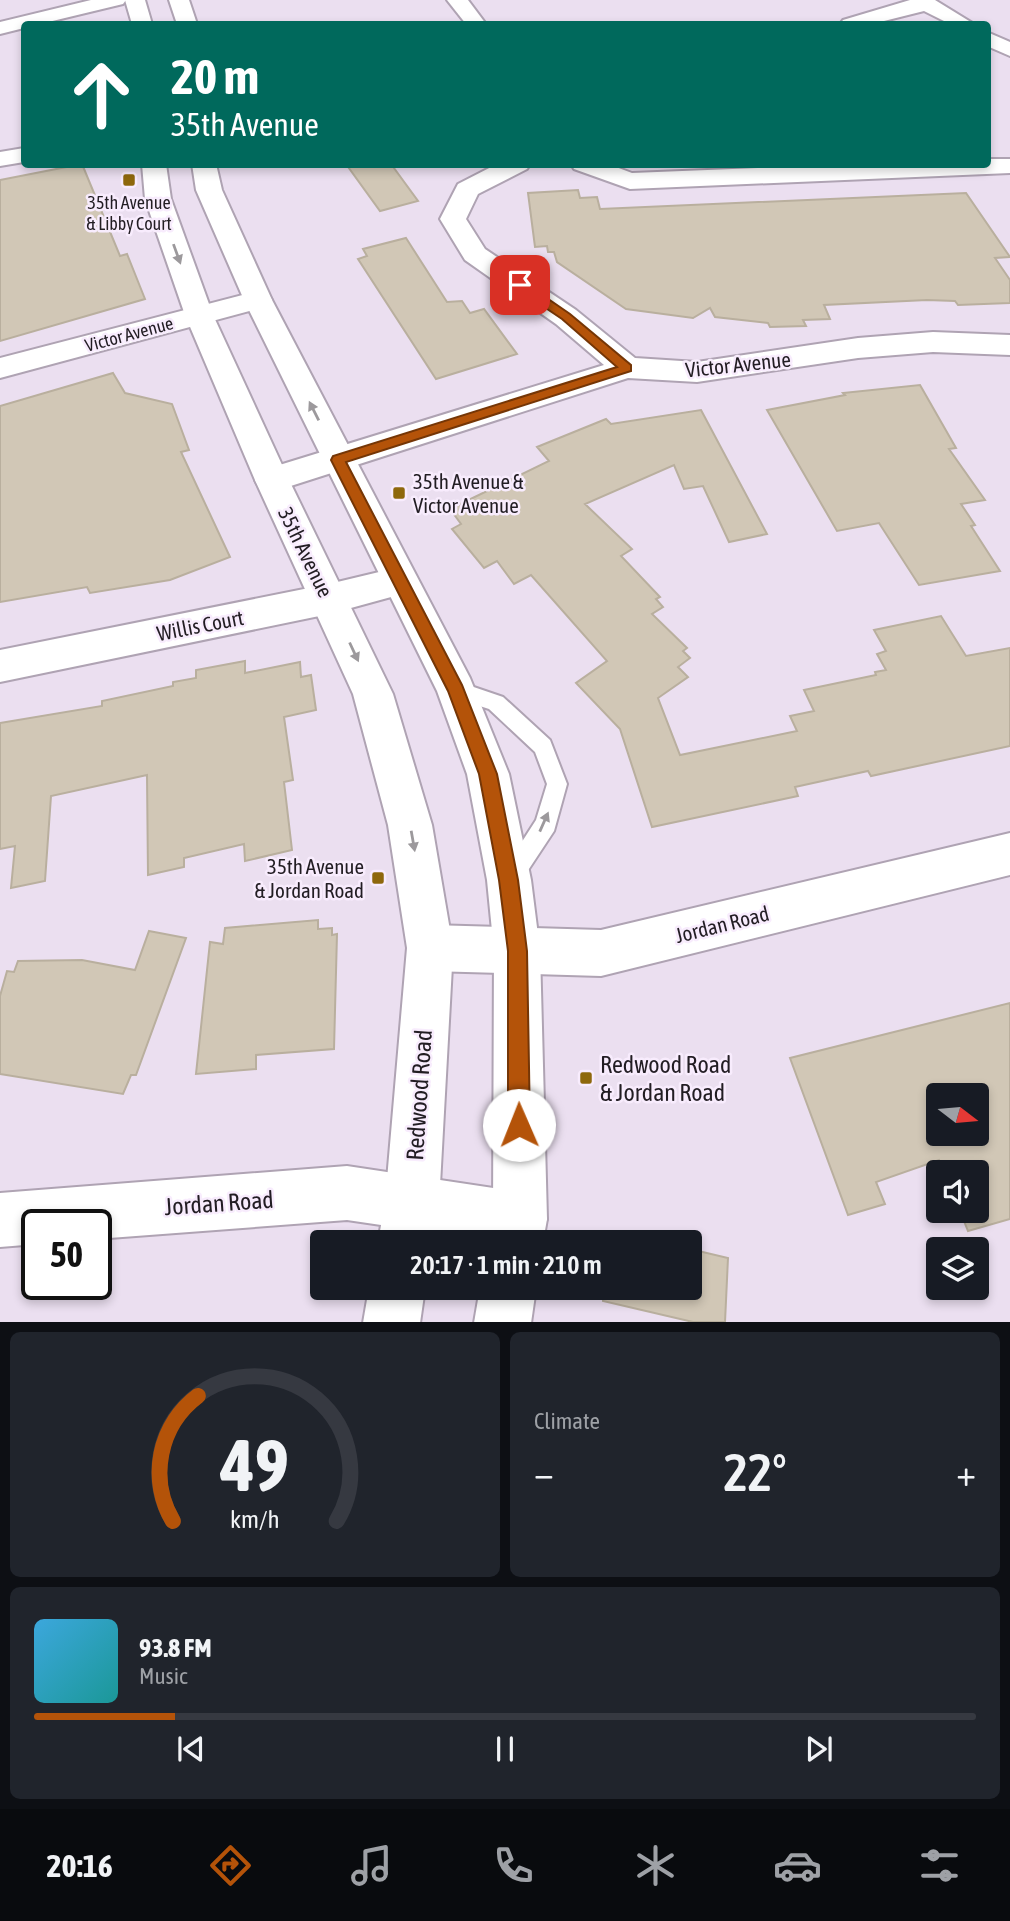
<!DOCTYPE html>
<meta charset="utf-8">
<style>
:root{--surface:#171b24;--page:#20242c;--text:#f1f3f6;--muted:#9ea1a6;--line:#363941;--accent:#b45309}
body{margin:0;font-family:"Asap Condensed",sans-serif;background:var(--page);color:var(--text);height:100vh;display:flex;flex-direction:column;font-size:26px;white-space:nowrap}
*{box-sizing:border-box;margin:0}
p{font-size:23px;color:var(--muted)}
.icon{flex:none;width:38px;height:38px;fill:none;stroke:currentColor;stroke-width:2;stroke-linecap:round;stroke-linejoin:round}
.map{position:relative;height:1322px;overflow:hidden}
.panel{display:flex;flex-direction:column;gap:10px;padding:10px;background:#0d0f14;flex:1}
.panel>*{flex:none}
.banner{position:absolute;left:21px;top:21px;width:970px;height:147px;border-radius:7px;box-shadow:0 4px 10px #0003;background:#00695c;color:#fff;overflow:hidden}
.needle{width:46px;rotate:106deg}
.controls{position:absolute;left:926px;top:1083px;display:grid;gap:14px}
.controls a{display:grid;place-items:center;width:63px;height:63px;border-radius:7px;background:var(--surface);box-shadow:0 4px 10px #0003;font-size:35px}
.speed{position:absolute;left:21px;top:1209px;display:flex;gap:14px;font-size:35px;font-weight:700;text-align:center}
.speed>*{display:grid;place-content:center;width:91px;height:91px;border-radius:50%;background:var(--surface);box-shadow:0 4px 10px #0003;line-height:1}
.speed .limit{border:4px solid #111;border-radius:10px;background:#fff;color:#111}
.pin{position:absolute;display:grid;place-items:center;width:60px;height:60px;color:#fff;margin:-30px;border-radius:14px;box-shadow:0 4px 10px #0006}
.me{position:absolute;width:77px;margin:-38px;rotate:359deg;stroke-linejoin:round;filter:drop-shadow(0 0 5px #0008)}
.turn{display:flex;align-items:center;gap:24px;height:147px;padding:0 35px;font-size:32px}
.turn .icon{width:91px;height:91px;stroke-width:2.5}
.turn b{display:block;font-size:49px;line-height:60px}
.big{font-size:52px;font-weight:600;line-height:1.1}
.panel .tile{flex:1;display:flex;flex-direction:column;justify-content:center;gap:10px;min-width:0;padding:0 24px;border-radius:10px;background:var(--page)}
.panel .dial{align-items:center;gap:0}
.dial svg{height:182px;overflow:visible;fill:none;stroke:var(--line);stroke-width:7;stroke-linecap:round;text-anchor:middle}
.dial text{fill:var(--text);stroke:none}
.song{display:flex;align-items:center;gap:21px}
.cover{width:84px;height:84px;border-radius:10px;background:linear-gradient(135deg,hsl(200 70% 55%),hsl(180 70% 35%))}
.played{height:7px;border-radius:4px;background:linear-gradient(90deg,var(--accent) 15%,var(--line) 15%)}
.keys{display:flex;justify-content:space-around;direction:ltr}
.heat{display:flex;justify-content:space-between;align-items:center;font-size:38px;direction:ltr}
.panel .tiles{flex:1;display:grid;gap:10px;grid-template-columns:1fr 1fr}
.tile:last-child{grid-column:span 2}
.trip{position:absolute;left:310px;top:1230px;width:392px;height:70px;border-radius:7px;background:var(--surface);box-shadow:0 4px 10px #0003;font-weight:600;line-height:70px;text-align:center}
.dock{display:flex;height:112px;justify-content:space-around;align-items:center;background:#090b0e;color:var(--muted)}
.dock .icon{width:49px;height:49px}
.dock .current{color:var(--accent)}
.dock b{font-size:32px;color:var(--text)}
.map>svg:first-child{display:block}
.building{fill:#d1c7b6;stroke:#b9af9e;stroke-width:2;fill-rule:evenodd}
.lines{fill:none;stroke-linecap:round;stroke-linejoin:round}
.service-casing{stroke:#afa3b3;stroke-width:4}
.minor-casing{stroke:#afa3b3;stroke-width:4}
.secondary-casing{stroke:#afa3b3;stroke-width:4}
.service{fill:#fff;fill-rule:evenodd}
.minor{fill:#fff;fill-rule:evenodd}
.secondary{fill:#fff;fill-rule:evenodd}
.oneway{fill:#9c999c}
.route{fill:#b45309;stroke:#753606;stroke-width:2}
.poi-dot{fill:#8e680c;stroke:#f8ecfd;stroke-width:2.5}
.labels{text-anchor:middle;dominant-baseline:central;stroke-width:5;stroke-linejoin:round;paint-order:stroke}
.far-poi-label{font-size:18px;fill:#221d23;stroke:#f8ecfd}
.far-street-label{font-size:18px;fill:#221d23;stroke:#f8ecfd}
.street-label{font-size:21px;fill:#221d23;stroke:#f8ecfd}
.poi-label{font-size:21px;fill:#221d23;stroke:#f8ecfd;text-anchor:start}
.near-poi-label{font-size:24px;fill:#221d23;stroke:#f8ecfd;text-anchor:start}
.near-street-label{font-size:24px;fill:#221d23;stroke:#f8ecfd}
</style>
<div class="map">
<svg width="1010" height="1323" viewBox="0 0 1010 1323">
<rect width="100%" height="100%" fill="#ebdff0"/>
<g class="building">
<polygon points="82,164 120,256 127,254 145,299 0,341 0,180"/>
<polygon points="346,164 391,164 418,201 380,211"/>
<polygon points="578,190 580,198 597,197 600,209 966,193 1010,257 995,258 1010,280 1010,303 958,305 955,301 927,300 824,305 830,319 803,320 806,326 770,327 768,323 715,317 710,308 693,318 626,309 557,262 554,252 548,252 547,246 535,247 528,193"/>
<polygon points="406,238 447,302 462,301 470,313 484,309 517,354 436,379 358,259 367,256 363,249"/>
<polygon points="113,373 125,393 172,404 189,450 181,452 230,557 170,580 90,593 87,587 0,602 0,406"/>
<polygon points="920,385 956,448 949,449 985,500 961,504 975,525 971,526 1000,571 919,585 879,523 837,531 767,410 845,395 843,393"/>
<polygon points="701,410 767,534 729,542 703,486 684,489 674,465 585,504 632,549 621,556 660,597 656,599 663,607 652,614 687,648 683,651 690,658 678,667 688,677 658,698 680,755 797,731 790,716 814,711 804,690 876,675 875,672 886,670 877,654 886,651 874,630 941,616 966,656 1010,648 1010,746 871,776 868,771 795,787 798,796 652,827 620,729 576,683 607,661 531,575 514,584 497,561 484,568 452,529 461,524 450,509 549,461 537,447 606,419 611,424"/>
<polygon points="245,661 245,673 300,662 301,677 311,675 316,710 284,717 293,780 284,782 292,850 245,861 244,844 184,858 184,867 148,875 147,775 51,796 45,881 11,888 15,846 0,849 0,723 102,706 102,701 173,686 173,682 196,678 196,670"/>
<polygon points="318,920 318,929 332,928 332,935 337,934 334,1049 256,1055 256,1069 196,1074 210,942 223,944 225,928"/>
<polygon points="149,931 186,938 136,1075 131,1075 123,1094 0,1074 0,996 7,971 14,972 18,961 82,960 135,970"/>
<path d="M1010,1003V1219L968,1231L960,1211H976V1172H944L939,1160L876,1182L885,1204L848,1215L790,1058ZM938,1096H976V1134H938Z"/>
<polygon points="690,1249 728,1258 725,1322 693,1322 603,1301 604,1288 690,1288"/>
</g>
<g class="lines">
<defs>
<polygon id="service" points="456,681 503,697 550,740 567,784 554,831 519,884 511,887 503,884 500,876 536,820 547,784 535,752 489,709 449,696 446,690 449,684"/>
<g id="minor">
<polygon points="91,0 126,0 123,4 40,24 24,24 24,28 0,34 0,22"/>
<polygon points="447,0 468,0 486,24 466,24"/>
<polygon points="910,0 935,0 974,24 950,24 924,11 872,24 840,24 843,20"/>
<polygon points="987,32 1010,42 1010,56 987,46"/>
<polygon points="24,148 24,162 0,166 0,152"/>
<polygon points="987,159 1010,159 1010,173 630,189 574,169 571,164 608,164 632,173 859,164 987,164"/>
<polygon points="497,164 530,164 527,169 478,194 466,219 485,249 576,310 635,358 697,362 858,338 933,332 1010,335 1010,355 933,352 858,358 697,382 628,378 272,492 260,489 255,480 260,471 604,365 556,324 465,260 440,219 458,184"/>
<polygon points="258,291 268,294 272,300 268,306 0,378 0,358"/>
<polygon points="400,567 413,571 418,581 413,591 329,614 0,682 0,650 329,584"/>
<polygon points="1010,833 1010,875 601,976 430,971 414,964 407,948 414,932 430,925 601,930"/>
<polygon points="347,1166 520,1192 539,1200 547,1219 539,1238 528,1242 497,1242 347,1220 96,1239 96,1225 37,1225 37,1244 0,1247 0,1193"/>
</g>
<g id="secondary">
<polygon points="125,0 145,0 152,24 132,24"/>
<polygon points="169,0 189,0 197,24 177,24"/>
<polygon points="142,164 166,164 171,199 213,315 289,480 393,694 432,825 453,948 439,1203 432,1242 378,1242 385,1203 407,948 388,825 353,694 255,480 185,315 145,199"/>
<polygon points="192,164 216,164 222,190 272,300 470,678 509,774 531,880 540,951 547,1219 543,1242 489,1242 493,1219 494,951 487,880 467,774 437,691 244,300 196,190"/>
<polygon points="369,1288 425,1288 420,1323 363,1323"/>
<polygon points="480,1288 536,1288 531,1323 474,1323"/>
</g>
</defs>
<use href="#service" class="service-casing"/>
<use href="#minor" class="minor-casing"/>
<use href="#secondary" class="secondary-casing"/>
<use href="#service" class="service"/>
<use href="#minor" class="minor"/>
<use href="#secondary" class="secondary"/>
</g>
<defs><path id="oneway-solid" d="M-6-.8H1V-3.2L6.5 0L1 3.2V.8H-6Z" transform="scale(1.75)"/></defs>
<g class="oneway">
<use href="#oneway-solid" transform="translate(177 254) rotate(70)"/>
<use href="#oneway-solid" transform="translate(314 411) rotate(-117)"/>
<use href="#oneway-solid" transform="translate(354 652) rotate(65)"/>
<use href="#oneway-solid" transform="translate(544 822) rotate(-66)"/>
<use href="#oneway-solid" transform="translate(413 841) rotate(80)"/>
</g>
<polygon class="route" points="516,283 525,283 570,314 631,365 631,371 346,462 462,685 497,774 518,880 527,951 530,1125 526,1133 519,1136 511,1133 508,1125 508,951 499,880 479,774 448,691 331,460 333,456 617,367 562,319 516,288"/>
<g class="poi-dot">
<rect x="122" y="173" width="14" height="14" rx="3.5"/>
<rect x="392" y="486" width="14" height="14" rx="3.5"/>
<rect x="371" y="871" width="14" height="14" rx="3.5"/>
<rect x="579" y="1071" width="14" height="14" rx="3.5"/>
</g>
<g class="labels">
<g class="far-poi-label">
<text x="129" y="202">35th Avenue<tspan x="129" dy="21">&amp; Libby Court</tspan></text>
</g>
<g class="far-street-label">
<text transform="translate(129 334) rotate(-15)">Victor Avenue</text>
</g>
<g class="street-label">
<text transform="translate(738 364) rotate(-6)">Victor Avenue</text>
<text transform="translate(306 552) rotate(64)">35th Avenue</text>
<text transform="translate(200 625) rotate(-11)">Willis Court</text>
<text transform="translate(722 924) rotate(-14)">Jordan Road</text>
</g>
<g class="poi-label">
<text x="413" y="481">35th Avenue &amp;<tspan x="413" dy="24">Victor Avenue</tspan></text>
<text x="364" y="866" text-anchor="end">35th Avenue<tspan x="364" dy="24">&amp; Jordan Road</tspan></text>
</g>
<g class="near-poi-label">
<text x="600" y="1064">Redwood Road<tspan x="600" dy="28">&amp; Jordan Road</tspan></text>
</g>
<g class="near-street-label">
<text transform="translate(419 1095) rotate(-86)">Redwood Road</text>
<text transform="translate(219 1203) rotate(-4)">Jordan Road</text>
</g>
</g>
</svg>
<div class="controls">
<a><svg class="needle" viewBox="-14 -14 28 28"><path d="M0-13l5 13h-10z" fill="#e53935"/><path d="M0 13l5-13h-10z" fill="#9ea1a6"/></svg></a>
<a><svg class="icon" aria-label="sound" viewBox="0 0 24 24"><path d="M4 9h4l5-4v14l-5-4H4zM17 9q2 3 0 6"/></svg></a>
<a><svg class="icon" aria-label="layers" viewBox="0 0 24 24"><path d="M12 4l9 5-9 5-9-5zM3 14l9 5 9-5"/></svg></a>
</div>
<div class="speed"><div class="limit">50</div></div>
<div class="pin" style="left:520px;top:285px;background:#d93025"><svg class="icon" aria-label="arrive" viewBox="0 0 24 24"><path d="M6 21V4h12l-3 4 3 4H6"/></svg></div>
<svg class="me" style="left:519px;top:1125px" viewBox="-20 -20 40 40"><circle r="19" fill="#fff"/><path d="M0-13L10 11 0 6-10 11z" fill="#b45309"/></svg>
<div class="trip">20:17 · 1 min · 210 m</div>
<div class="banner">
<div class="turn"><svg class="icon" aria-label="ahead" viewBox="0 0 24 24"><path d="M12 20V5M6 11l6-6 6 6"/></svg><div><b>20 m</b>35th Avenue</div></div>
</div>
</div>
<section class="panel">
<div class="tiles">
<div class="tile dial"><svg viewBox="0 0 100 80">
<path d="M14 69A42 42 0 1 1 86 69"/>
<path d="M14 69A42 42 0 0 1 25 14" stroke="#b45309"/>
<text x="50" y="56" font-size="32" font-weight="700">49</text>
<text x="50" y="72" font-size="11">km/h</text>
</svg></div>
<div class="tile"><p>Climate</p>
<div class="heat"><a>−</a><b class="big">22°</b><a>+</a></div>
</div>
<div class="tile">
<div class="song"><i class="cover"></i><div><b>93.8 FM</b><p>Music</p></div></div>
<div class="played"></div>
<div class="keys"><svg class="icon" aria-label="previous" viewBox="0 0 24 24"><path d="M18 5L8 12l10 7zM5 5v14"/></svg><svg class="icon" aria-label="pause" viewBox="0 0 24 24"><path d="M8 5v14M16 5v14"/></svg><svg class="icon" aria-label="next" viewBox="0 0 24 24"><path d="M6 5l10 7-10 7zM19 5v14"/></svg></div>
</div>
</div>
</section>
<nav class="dock">
<b>20:16</b>
<svg class="icon current" aria-label="directions" viewBox="0 0 24 24"><path d="M12 3l9 9-9 9-9-9zM9 14v-3h6M13 9l2 2-2 2"/></svg>
<svg class="icon" aria-label="music" viewBox="0 0 24 24"><path d="M9 18V5l10-2v13"/><circle cx="6" cy="18" r="3"/><circle cx="16" cy="16" r="3"/></svg>
<svg class="icon" aria-label="phone" viewBox="0 0 24 24"><path d="M5 4h4l2 5-3 2q2 4 5 5l2-3 5 2v4C11 20 4 13 5 4z"/></svg>
<svg class="icon" aria-label="climate" viewBox="0 0 24 24"><path d="M12 3v18M4 7l16 10M4 17L20 7"/></svg>
<svg class="icon" aria-label="car" viewBox="0 0 24 24"><path d="M5 17H2v-5l4-1 3-4h7l3 4 3 1v5h-3M9 17h6M6 11h13"/><circle cx="7" cy="17" r="2"/><circle cx="17" cy="17" r="2"/></svg>
<svg class="icon" aria-label="filters" viewBox="0 0 24 24"><path d="M4 7h16M4 17h16"/><circle cx="9" cy="7" r="2"/><circle cx="15" cy="17" r="2"/></svg>
</nav>
